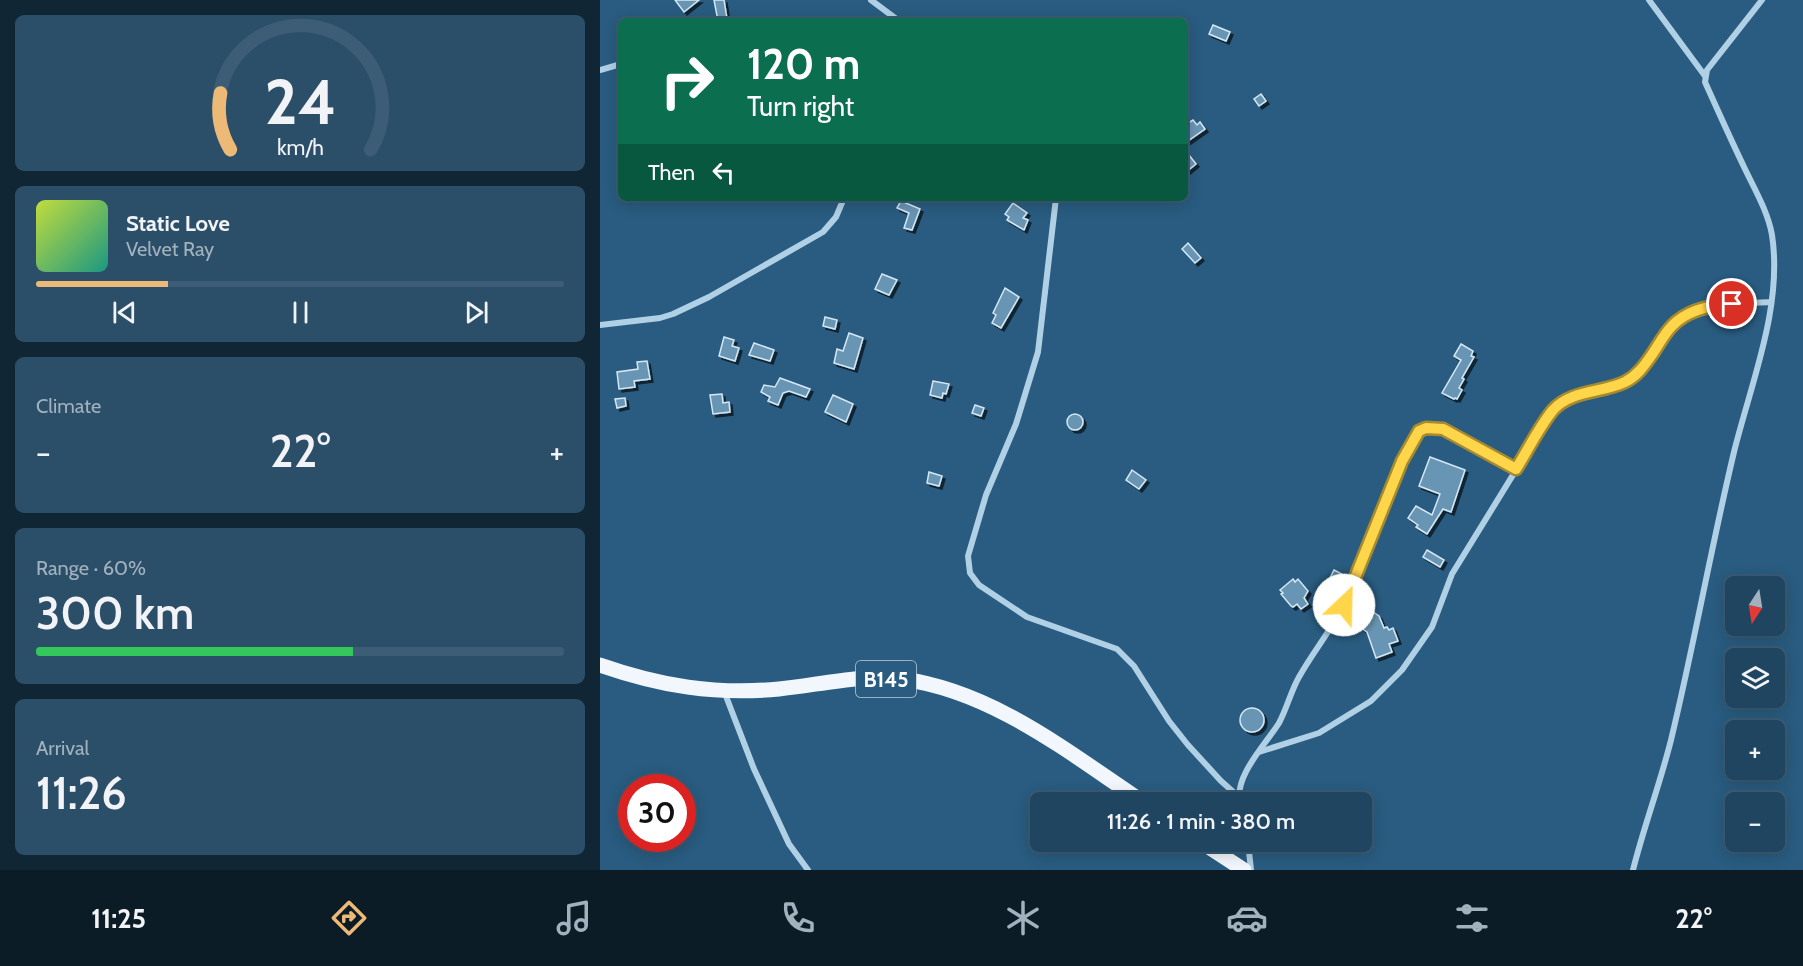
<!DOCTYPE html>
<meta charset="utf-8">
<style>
:root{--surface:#1f4560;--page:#2c4f69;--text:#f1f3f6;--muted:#a1b1bd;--line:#3c5d75;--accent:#ecb977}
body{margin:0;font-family:Cabin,sans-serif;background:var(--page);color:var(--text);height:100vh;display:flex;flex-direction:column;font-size:22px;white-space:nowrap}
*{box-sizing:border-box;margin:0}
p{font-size:20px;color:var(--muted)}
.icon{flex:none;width:33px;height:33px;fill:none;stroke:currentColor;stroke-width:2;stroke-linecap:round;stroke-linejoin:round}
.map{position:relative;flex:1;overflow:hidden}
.drawer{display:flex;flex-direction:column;gap:15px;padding:15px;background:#112635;width:600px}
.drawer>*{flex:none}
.top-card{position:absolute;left:18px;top:18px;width:570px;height:183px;border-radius:9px;box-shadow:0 3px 15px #0003,0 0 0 2px var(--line);background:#0b6e4f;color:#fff;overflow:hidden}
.needle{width:39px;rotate:192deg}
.buttons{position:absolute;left:1125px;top:576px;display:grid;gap:12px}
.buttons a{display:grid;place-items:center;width:60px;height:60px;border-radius:9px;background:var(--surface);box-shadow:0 3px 15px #0003,0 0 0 2px var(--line);font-size:30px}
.speed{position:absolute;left:18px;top:774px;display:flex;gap:12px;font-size:30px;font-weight:700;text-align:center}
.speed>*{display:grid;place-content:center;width:78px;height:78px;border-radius:50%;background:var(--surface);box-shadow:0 3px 15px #0003,0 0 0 2px var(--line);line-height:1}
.speed .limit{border:9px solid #d22;background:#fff;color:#111}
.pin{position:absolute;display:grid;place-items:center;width:51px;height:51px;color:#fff;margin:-26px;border:3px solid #fff;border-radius:50%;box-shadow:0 2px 6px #0007}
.me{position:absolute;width:66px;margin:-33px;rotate:24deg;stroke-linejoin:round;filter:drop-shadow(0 0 4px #0008)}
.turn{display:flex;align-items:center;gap:21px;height:126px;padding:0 30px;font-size:27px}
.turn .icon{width:78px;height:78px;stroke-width:2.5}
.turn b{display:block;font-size:42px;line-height:51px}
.then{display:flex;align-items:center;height:57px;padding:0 30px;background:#0003;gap:12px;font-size:22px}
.big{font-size:45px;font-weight:600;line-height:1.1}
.drawer .tile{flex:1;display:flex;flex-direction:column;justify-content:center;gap:9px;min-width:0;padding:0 21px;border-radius:9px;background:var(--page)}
.drawer .dial{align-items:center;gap:0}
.dial svg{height:156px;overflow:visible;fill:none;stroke:var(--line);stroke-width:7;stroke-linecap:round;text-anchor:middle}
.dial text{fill:var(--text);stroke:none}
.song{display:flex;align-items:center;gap:18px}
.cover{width:72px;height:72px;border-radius:9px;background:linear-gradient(135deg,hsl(70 70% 55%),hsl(170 70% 35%))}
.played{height:6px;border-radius:3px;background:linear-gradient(90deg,var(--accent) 25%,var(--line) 25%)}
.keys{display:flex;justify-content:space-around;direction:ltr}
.heat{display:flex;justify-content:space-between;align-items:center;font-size:33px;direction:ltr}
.charge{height:9px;border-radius:4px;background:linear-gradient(90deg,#34c759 60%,var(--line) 0)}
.trip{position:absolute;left:430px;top:792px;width:342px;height:60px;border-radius:9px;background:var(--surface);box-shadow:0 3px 15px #0003,0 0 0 2px var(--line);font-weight:600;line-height:60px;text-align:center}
.tabs{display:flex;height:96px;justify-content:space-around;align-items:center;background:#0c1c26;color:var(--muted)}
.tabs .icon{width:42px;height:42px}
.tabs .active{color:var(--accent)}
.tabs b{font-size:27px;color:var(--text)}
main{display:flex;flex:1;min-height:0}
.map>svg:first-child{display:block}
.building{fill:#6995b4;stroke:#d3e7f5;stroke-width:1.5;filter:url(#shadow)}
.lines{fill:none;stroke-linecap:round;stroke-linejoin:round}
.street{stroke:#b0d0e5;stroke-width:6}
.primary{stroke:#f1f7fd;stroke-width:15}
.route-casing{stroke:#a68a30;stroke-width:15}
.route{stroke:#ffd54a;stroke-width:10}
.labels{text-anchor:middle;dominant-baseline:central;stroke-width:6;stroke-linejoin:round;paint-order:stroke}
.shield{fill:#295c80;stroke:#bfced9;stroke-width:1.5}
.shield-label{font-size:21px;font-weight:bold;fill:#fff}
</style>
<main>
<section class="drawer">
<div class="tile dial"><svg viewBox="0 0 100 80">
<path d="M14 69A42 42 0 1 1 86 69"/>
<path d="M14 69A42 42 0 0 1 9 40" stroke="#ecb977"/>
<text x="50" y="56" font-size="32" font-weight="700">24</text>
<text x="50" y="72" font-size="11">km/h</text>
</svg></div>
<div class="tile">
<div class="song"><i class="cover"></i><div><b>Static Love</b><p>Velvet Ray</p></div></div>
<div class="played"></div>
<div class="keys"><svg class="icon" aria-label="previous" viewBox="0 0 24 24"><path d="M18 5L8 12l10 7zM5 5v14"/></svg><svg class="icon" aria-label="pause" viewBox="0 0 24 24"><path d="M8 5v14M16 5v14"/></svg><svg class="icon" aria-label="next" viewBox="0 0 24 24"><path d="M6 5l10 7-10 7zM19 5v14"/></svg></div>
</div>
<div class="tile"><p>Climate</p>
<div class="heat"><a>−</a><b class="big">22°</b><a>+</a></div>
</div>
<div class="tile"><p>Range · 60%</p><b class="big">300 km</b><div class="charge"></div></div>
<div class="tile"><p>Arrival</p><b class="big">11:26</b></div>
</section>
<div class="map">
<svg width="1203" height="870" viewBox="0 0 1203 870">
<defs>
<filter id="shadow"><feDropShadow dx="3" dy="3" stdDeviation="0" flood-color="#0009"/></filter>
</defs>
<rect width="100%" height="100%" fill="#295c80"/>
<g class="building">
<polygon points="75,0 99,0 84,12"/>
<polygon points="114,0 124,0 127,19 118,21"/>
<polygon points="613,25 630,32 626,41 609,34"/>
<polygon points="661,94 666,101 659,106 654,99"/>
<polygon points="593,120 597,125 600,122 605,129 585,143 585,125"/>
<polygon points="585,150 596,164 585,173"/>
<polygon points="301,201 320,209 312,230 304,228 309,213 297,208"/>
<polygon points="413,203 427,213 423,218 428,220 424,230 407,220 409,217 405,214"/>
<polygon points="588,243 601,258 595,263 582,249"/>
<polygon points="282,274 297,280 289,295 275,289"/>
<polygon points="405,288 419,297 401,328 392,323 396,315 393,313"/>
<polygon points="225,317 237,320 235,329 223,326"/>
<polygon points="249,333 263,338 254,369 234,363 237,349 243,351"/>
<polygon points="124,337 134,340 132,346 139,348 135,361 119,356"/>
<polygon points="154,343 174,350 170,361 149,355"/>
<polygon points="861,344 873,351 871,356 874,357 862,378 864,379 859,388 862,390 857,399 855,398 854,399 842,393 861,360 854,356"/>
<polygon points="47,361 50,379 34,381 35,387 19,389 17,372 38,369 37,362"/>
<polygon points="180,378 210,389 206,397 189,391 183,393 178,405 168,401 170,397 161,392 164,385 175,387"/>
<polygon points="333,381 349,384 346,394 343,393 342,398 330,395"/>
<polygon points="122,394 123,403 129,402 130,412 113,414 110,395"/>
<polygon points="233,395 253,404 246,422 225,412"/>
<polygon points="25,398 26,406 17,408 15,399"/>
<polygon points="375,405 384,408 381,416 372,413"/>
<circle cx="475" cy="422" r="8"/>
<polygon points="830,457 865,470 851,512 843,509 827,534 816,527 818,525 808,518 816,506 832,515 840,494 819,486"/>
<polygon points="532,470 546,480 539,489 526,480"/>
<polygon points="329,472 342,476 339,486 327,483"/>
<polygon points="827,550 844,560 840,567 823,557"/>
<polygon points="734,570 742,574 734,590 726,586"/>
<polygon points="693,579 695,582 698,579 708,591 704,598 708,604 701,609 697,604 693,607 691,606 681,594 683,593 680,590"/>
<polygon points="766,607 779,616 784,628 787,627 789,630 793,628 798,641 789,644 792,652 776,658 767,632 754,623"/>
<circle cx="652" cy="720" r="12"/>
</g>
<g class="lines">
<g class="street">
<polyline points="271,0 299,21"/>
<polyline points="1049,0 1105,76"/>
<polyline points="0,70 21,64"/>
<polyline points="456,198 438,352 416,424 386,495 368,556 370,573 379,585 427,617 517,649 534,666 569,721 588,745 621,781 639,797"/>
<polyline points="0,325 60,318 73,314 109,297 223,232 236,217 244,198"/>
<polyline points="124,691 154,769 189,844 208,870"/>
<path d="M659,752L719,733L771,701L802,670L832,627L852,574L953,410C960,404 967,399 976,395C993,389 1013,390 1028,379C1048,366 1056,344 1072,327C1095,301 1140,304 1171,302"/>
<path d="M640,802C634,776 666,744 679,723C687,708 691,691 699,677C713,652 732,629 745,603C758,577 806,438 822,429C839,421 899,460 916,469"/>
<polyline points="648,842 651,870"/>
<path d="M1033,870C1044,826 1060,784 1071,740C1094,645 1111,548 1134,452C1151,383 1183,307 1172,235C1168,212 1155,190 1145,169C1131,140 1118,111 1105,82L1107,70L1162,0"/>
</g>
<g class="primary">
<path d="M0,665C60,686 115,695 179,689C219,685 261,674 302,679C393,691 469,753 543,802"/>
<polyline points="601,842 644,870"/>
</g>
</g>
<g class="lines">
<defs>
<path id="route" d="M744,605L802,461L819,431L826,428L843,429L916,469C928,450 939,427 953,410C971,390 1002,393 1025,382C1037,376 1044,366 1051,356C1058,346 1064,334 1072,326C1087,310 1112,305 1132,304"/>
</defs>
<use href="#route" class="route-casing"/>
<use href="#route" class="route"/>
</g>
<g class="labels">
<rect class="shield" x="256" y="661" width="60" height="36" rx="4.5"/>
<g class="shield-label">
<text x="286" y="679">B145</text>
</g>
</g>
</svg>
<div class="buttons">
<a><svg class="needle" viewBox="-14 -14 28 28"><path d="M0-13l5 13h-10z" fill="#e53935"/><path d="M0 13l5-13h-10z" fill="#a1b1bd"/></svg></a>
<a><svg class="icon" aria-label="layers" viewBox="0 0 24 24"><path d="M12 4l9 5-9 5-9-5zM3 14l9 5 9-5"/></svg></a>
<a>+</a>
<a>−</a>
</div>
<div class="speed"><div class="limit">30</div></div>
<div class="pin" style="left:1132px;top:304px;background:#d93025"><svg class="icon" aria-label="arrive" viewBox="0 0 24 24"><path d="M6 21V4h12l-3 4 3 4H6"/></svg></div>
<svg class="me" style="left:744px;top:605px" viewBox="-20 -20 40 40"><circle r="19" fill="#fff"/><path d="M0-13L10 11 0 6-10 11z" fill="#ffd54a"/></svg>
<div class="trip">11:26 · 1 min · 380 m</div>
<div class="top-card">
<div class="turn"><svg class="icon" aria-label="right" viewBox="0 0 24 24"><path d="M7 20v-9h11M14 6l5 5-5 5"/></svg><div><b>120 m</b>Turn right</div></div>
<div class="then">Then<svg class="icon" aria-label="left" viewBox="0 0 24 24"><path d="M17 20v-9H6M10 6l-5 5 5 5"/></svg></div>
</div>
</div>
</main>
<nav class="tabs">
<b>11:25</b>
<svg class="icon active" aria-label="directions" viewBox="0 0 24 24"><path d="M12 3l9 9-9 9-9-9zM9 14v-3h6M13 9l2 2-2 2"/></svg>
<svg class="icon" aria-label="music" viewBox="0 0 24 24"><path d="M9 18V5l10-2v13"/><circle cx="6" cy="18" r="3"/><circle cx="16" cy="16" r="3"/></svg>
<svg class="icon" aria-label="phone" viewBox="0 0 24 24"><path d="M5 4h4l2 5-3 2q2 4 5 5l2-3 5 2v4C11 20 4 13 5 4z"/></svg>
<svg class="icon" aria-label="climate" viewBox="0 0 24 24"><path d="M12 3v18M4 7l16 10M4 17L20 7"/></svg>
<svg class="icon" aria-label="car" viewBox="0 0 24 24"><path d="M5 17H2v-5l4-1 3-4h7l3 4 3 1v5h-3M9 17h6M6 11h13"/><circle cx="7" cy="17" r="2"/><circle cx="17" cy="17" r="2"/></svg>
<svg class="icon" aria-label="filters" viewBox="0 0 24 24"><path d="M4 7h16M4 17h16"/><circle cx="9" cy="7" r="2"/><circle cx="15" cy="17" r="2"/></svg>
<b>22°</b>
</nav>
